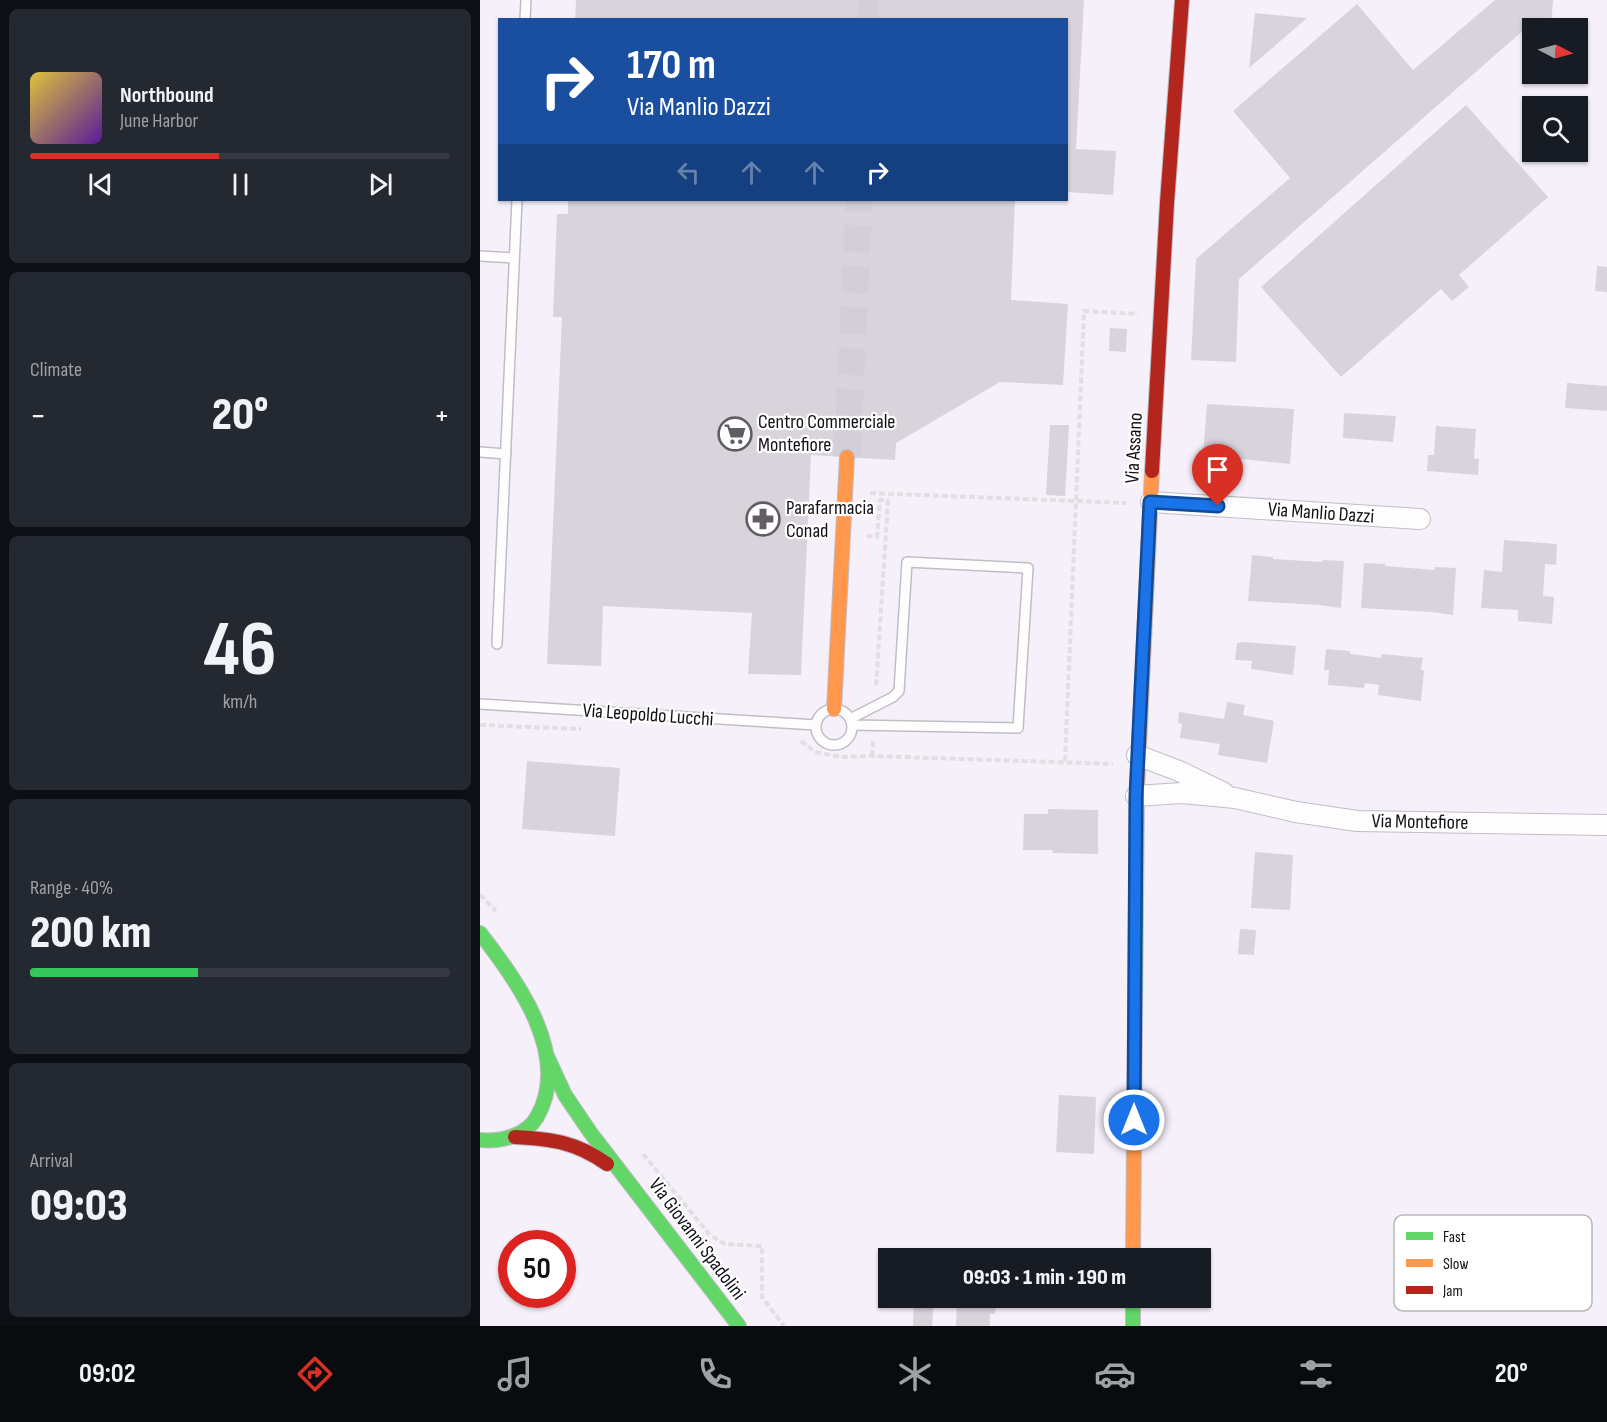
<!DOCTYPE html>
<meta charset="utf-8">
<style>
:root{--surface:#171b24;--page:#242831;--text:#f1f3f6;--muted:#9ea1a6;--line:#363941;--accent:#d93025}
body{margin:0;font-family:"Sofia Sans Condensed",sans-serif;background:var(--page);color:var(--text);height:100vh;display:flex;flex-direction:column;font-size:22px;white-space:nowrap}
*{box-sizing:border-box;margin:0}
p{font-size:20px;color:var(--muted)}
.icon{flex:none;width:33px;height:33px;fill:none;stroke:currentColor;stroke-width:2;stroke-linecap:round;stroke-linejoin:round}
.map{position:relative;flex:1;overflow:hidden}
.sheet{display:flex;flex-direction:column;gap:9px;padding:9px;background:#0d0f14;width:480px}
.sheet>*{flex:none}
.hud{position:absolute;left:18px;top:18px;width:570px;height:183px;border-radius:0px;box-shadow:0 2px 4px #0004;background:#1a4fa0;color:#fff;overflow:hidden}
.needle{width:39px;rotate:96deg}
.fabs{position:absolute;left:1042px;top:18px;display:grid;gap:12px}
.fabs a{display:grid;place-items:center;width:66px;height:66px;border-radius:0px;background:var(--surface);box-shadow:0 2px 4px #0004;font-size:30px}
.speed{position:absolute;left:18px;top:1230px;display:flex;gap:12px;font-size:30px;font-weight:700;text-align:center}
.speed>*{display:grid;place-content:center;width:78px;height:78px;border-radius:50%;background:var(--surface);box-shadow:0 2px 4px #0004;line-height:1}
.speed .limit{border:9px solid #d22;background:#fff;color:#111}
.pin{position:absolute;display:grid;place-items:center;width:51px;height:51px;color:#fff;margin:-62px -26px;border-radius:50% 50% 50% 0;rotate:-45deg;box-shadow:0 0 6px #0007}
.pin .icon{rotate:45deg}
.me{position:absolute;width:66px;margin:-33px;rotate:0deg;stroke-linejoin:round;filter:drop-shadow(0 0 4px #0008)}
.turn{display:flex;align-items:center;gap:21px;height:126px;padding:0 30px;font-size:27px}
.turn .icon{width:78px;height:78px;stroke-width:2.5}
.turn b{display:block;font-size:42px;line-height:51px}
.lanes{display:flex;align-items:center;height:57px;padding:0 30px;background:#0003;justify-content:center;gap:30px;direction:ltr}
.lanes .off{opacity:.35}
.big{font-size:45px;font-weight:800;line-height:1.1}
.sheet .widget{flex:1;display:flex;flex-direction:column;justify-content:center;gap:9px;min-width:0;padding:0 21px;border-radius:9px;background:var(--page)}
.sheet .dial{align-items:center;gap:0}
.dial b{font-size:78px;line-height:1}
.song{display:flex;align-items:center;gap:18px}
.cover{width:72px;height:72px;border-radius:9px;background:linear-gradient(135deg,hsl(50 70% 55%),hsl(270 70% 35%))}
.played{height:6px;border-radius:3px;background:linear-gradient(90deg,var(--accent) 45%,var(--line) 45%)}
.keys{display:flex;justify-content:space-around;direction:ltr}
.heat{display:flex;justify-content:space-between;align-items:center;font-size:33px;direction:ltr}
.charge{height:9px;border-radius:4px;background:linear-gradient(90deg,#34c759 40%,var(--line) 0)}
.trip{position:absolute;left:398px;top:1248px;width:333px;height:60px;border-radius:0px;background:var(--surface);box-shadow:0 2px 4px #0004;font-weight:800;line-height:60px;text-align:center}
.menu{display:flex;height:96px;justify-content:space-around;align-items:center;background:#090b0e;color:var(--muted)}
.menu .icon{width:42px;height:42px}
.menu .on{color:var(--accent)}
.menu b{font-size:27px;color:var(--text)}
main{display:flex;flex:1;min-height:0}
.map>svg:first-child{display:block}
.building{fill:#d9d4dc}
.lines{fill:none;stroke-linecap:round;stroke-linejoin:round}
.street-tunnel{stroke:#d4ced8;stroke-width:20;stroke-dasharray:20 10;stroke-linecap:butt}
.secondary-tunnel{stroke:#d4ced8;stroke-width:27;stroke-dasharray:27 14;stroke-linecap:butt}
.lane-casing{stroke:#c2bdc5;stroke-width:12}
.street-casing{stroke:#c2bdc5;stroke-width:22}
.fast-casing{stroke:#c2bdc5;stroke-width:16}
.slow-casing{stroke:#c2bdc5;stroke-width:16}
.jam-casing{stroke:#c2bdc5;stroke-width:16}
.path{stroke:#e1dfe1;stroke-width:4;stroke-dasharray:6 3;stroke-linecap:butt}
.lane{stroke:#fefdfe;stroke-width:9}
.street{stroke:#fefdfe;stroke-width:20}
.fast{stroke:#63d668;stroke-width:14}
.slow{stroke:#ff974d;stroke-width:14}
.jam{stroke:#b3261e;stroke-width:14}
.route-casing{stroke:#114b97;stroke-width:15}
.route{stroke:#1a73e8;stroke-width:10}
.labels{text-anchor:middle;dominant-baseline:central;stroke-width:4.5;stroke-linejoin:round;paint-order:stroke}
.poi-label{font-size:20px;fill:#120e15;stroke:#fff;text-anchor:start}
.street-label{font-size:20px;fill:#120e15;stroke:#fff}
.key{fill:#fff;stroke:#b8b7b9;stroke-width:1.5}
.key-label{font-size:16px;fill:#120e15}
</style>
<main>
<section class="sheet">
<div class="widget">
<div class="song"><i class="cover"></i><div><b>Northbound</b><p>June Harbor</p></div></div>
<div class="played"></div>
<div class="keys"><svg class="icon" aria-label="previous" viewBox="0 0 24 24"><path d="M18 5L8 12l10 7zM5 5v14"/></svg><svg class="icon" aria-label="pause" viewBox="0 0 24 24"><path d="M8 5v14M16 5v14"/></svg><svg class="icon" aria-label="next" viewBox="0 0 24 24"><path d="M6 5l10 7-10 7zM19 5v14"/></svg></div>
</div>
<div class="widget"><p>Climate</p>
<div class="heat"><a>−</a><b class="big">20°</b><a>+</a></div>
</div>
<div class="widget dial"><b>46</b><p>km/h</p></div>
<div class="widget"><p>Range · 40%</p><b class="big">200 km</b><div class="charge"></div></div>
<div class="widget"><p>Arrival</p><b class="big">09:03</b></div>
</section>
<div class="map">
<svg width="1127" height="1326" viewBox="0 0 1127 1326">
<rect width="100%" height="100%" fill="#f6f0fa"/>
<g class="building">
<polygon points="96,0 604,0 596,149 636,151 633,195 586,192 586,20 95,20"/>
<polygon points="1015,0 1073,0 1071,27 1046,28 759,279 756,362 711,360 716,259 810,178 753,111 877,4 933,70"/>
<polygon points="775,13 827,18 769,68"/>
<polygon points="986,105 1068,197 979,275 989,287 972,301 961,289 861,377 781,287"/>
<polygon points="88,200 535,200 531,300 588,304 583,385 520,382 416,443 415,460 331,455 321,675 268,674 272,613 123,606 121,666 67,664 82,317 73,317 77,214 88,214"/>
<polygon points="1117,266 1127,267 1127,292 1115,291"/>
<polygon points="630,328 647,329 646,352 629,351"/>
<polygon points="1087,383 1127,386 1127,411 1085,408"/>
<polygon points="727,404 814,409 810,464 723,455"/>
<polygon points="864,413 916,416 913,442 863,438"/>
<polygon points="570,425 589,425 585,496 566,495"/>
<polygon points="956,426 996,429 994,458 999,459 998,475 947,471 948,455 954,455"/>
<polygon points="1024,540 1077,544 1076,565 1065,564 1063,596 1074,597 1072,624 1038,621 1038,610 1001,608 1004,570 1022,572"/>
<polygon points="772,555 793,557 793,559 842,562 843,560 864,561 861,608 839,605 768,601"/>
<polygon points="884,563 905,564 905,566 955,570 955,567 976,568 973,615 952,612 881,608"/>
<polygon points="764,642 816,646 813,675 771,669 772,661 755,660 757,643"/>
<polygon points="846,649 870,651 870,654 887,656 901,658 902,654 943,658 941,670 944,670 941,701 898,695 899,685 885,683 884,688 848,685 849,670 844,670"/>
<polygon points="747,702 765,705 763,715 794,721 787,763 738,755 740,744 700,738 702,724 698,723 699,712 744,719"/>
<polygon points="47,761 140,768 135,836 42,829"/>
<polygon points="568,809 618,810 618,854 573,853 572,850 543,850 544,814 568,814"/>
<polygon points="775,852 813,855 810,910 771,908"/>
<polygon points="760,929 776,930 774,955 758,954"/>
<polygon points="579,1095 616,1097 614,1154 576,1152"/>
<polygon points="434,1298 454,1298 452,1326 433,1326"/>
<polygon points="477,1298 516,1299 515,1314 510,1314 510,1326 476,1326"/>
</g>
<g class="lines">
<polyline class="street-tunnel" points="388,20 389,0"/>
<polyline class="secondary-tunnel" points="367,457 379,200"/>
<defs>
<g id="lane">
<polyline points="45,20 46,0"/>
<polyline points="0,256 34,258"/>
<polyline points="0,452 26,454"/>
<polyline points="17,644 37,200"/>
<polyline points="0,704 336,725"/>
<circle cx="354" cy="727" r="18"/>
<polyline points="370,719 413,697 419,691 427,562 548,568 538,728 372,725"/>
</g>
<g id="street">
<polyline points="671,502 940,519"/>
<polyline points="657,755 699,771 744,793"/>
<polyline points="656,796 702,793 755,798 816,812 877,821 1127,825"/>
</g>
<g id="fast">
<path d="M0,933C37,980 92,1056 57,1117C46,1136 21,1142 0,1140"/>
<polyline points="655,1019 657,790"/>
<polyline points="67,1056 85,1095 110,1132 259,1326"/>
<polyline points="653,1298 653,1326"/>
</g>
<g id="slow">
<polyline points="354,709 367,457"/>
<polyline points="657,790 672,471"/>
<polyline points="653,1258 655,1019"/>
</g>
<g id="jam">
<polyline points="672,471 687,203 702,0"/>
<path d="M35,1137C72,1139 96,1142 127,1164"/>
</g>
</defs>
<use href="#lane" class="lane-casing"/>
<use href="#street" class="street-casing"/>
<use href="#fast" class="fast-casing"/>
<use href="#slow" class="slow-casing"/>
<use href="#jam" class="jam-casing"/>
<g class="path">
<polyline points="390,493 646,503"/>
<polyline points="387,536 397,537 400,500 408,501 396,688"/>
<polyline points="0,725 101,729"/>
<polyline points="321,741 335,752 361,757 392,756 633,764"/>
<polyline points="392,756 393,740"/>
<polyline points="585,761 604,311 658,314"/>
<polyline points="0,895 16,911"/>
<polyline points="163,1154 230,1235 245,1244 282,1246 282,1297 304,1326"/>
</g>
<use href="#lane" class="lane"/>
<use href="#street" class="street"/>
<use href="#fast" class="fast"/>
<use href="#slow" class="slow"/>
<use href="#jam" class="jam"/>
</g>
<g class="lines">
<defs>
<polyline id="route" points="654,1120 656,796 670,502 738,506"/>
</defs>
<use href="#route" class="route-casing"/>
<use href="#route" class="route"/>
</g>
<defs>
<symbol id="supermarket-ring" viewBox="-11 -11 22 22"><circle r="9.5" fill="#fff" stroke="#625d65" stroke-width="1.5"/><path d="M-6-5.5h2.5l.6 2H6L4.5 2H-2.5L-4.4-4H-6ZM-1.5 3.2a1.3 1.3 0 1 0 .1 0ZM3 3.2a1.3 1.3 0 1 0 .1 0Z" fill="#625d65"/></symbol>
<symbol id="pharmacy-ring" viewBox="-11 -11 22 22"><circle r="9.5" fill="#fff" stroke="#625d65" stroke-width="1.5"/><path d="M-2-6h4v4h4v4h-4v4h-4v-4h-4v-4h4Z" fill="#625d65"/></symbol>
</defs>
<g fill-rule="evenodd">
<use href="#supermarket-ring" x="236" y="415" width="38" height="38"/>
<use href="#pharmacy-ring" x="264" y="500" width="38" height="38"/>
</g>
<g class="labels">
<g class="poi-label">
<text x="278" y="422">Centro Commerciale<tspan x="278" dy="23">Montefiore</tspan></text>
<text x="306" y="508">Parafarmacia<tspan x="306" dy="23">Conad</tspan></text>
</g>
<g class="street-label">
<text transform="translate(654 448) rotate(-87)">Via Assano</text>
<text transform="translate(841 513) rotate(4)">Via Manlio Dazzi</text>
<text transform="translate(168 715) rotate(4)">Via Leopoldo Lucchi</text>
<text transform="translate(940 822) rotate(1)">Via Montefiore</text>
<text transform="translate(217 1239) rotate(53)">Via Giovanni Spadolini</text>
</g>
</g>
<rect x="914" y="1215" width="198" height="96" rx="9" class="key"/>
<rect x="926" y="1232" width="27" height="8" fill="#63d668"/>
<rect x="926" y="1259" width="27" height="8" fill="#ff974d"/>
<rect x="926" y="1286" width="27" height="8" fill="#b3261e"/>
<g class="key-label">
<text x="963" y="1242">Fast</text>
<text x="963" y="1269">Slow</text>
<text x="963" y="1296">Jam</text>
</g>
</svg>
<div class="fabs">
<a><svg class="needle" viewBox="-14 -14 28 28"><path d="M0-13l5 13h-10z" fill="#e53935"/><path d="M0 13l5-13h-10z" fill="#9ea1a6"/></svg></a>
<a><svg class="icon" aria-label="search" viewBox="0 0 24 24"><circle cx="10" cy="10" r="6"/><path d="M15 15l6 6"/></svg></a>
</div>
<div class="speed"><div class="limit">50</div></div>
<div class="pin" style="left:738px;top:506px;background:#d93025"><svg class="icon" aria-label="arrive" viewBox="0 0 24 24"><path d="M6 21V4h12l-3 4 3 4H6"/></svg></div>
<svg class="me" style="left:654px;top:1120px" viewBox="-20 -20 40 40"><circle r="17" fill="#1a73e8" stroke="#fff" stroke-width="3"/><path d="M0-11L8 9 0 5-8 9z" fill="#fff"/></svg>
<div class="trip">09:03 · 1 min · 190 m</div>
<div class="hud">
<div class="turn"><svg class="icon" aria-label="right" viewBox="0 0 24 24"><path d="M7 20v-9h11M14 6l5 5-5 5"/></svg><div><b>170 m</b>Via Manlio Dazzi</div></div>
<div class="lanes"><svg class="icon off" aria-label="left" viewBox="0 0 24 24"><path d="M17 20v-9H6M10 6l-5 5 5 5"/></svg><svg class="icon off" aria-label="ahead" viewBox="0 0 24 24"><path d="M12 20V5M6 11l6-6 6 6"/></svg><svg class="icon off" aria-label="ahead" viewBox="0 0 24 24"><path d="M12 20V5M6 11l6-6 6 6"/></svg><svg class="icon" aria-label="right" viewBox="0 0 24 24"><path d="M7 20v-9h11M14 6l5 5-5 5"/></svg></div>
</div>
</div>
</main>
<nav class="menu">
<b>09:02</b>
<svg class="icon on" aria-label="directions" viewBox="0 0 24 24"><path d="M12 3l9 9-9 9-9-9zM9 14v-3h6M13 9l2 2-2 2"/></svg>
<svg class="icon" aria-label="music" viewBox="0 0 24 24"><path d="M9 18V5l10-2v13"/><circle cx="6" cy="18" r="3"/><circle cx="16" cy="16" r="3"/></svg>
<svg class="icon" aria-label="phone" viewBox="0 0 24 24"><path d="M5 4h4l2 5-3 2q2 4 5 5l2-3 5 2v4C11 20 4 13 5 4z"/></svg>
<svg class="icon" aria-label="climate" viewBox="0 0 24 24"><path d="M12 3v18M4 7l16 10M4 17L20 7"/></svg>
<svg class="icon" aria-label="car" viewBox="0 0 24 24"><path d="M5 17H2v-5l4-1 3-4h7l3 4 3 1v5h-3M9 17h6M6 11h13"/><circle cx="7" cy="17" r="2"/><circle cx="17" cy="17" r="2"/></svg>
<svg class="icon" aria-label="filters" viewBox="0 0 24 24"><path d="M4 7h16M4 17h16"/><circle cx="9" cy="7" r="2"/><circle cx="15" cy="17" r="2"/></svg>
<b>20°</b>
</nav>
